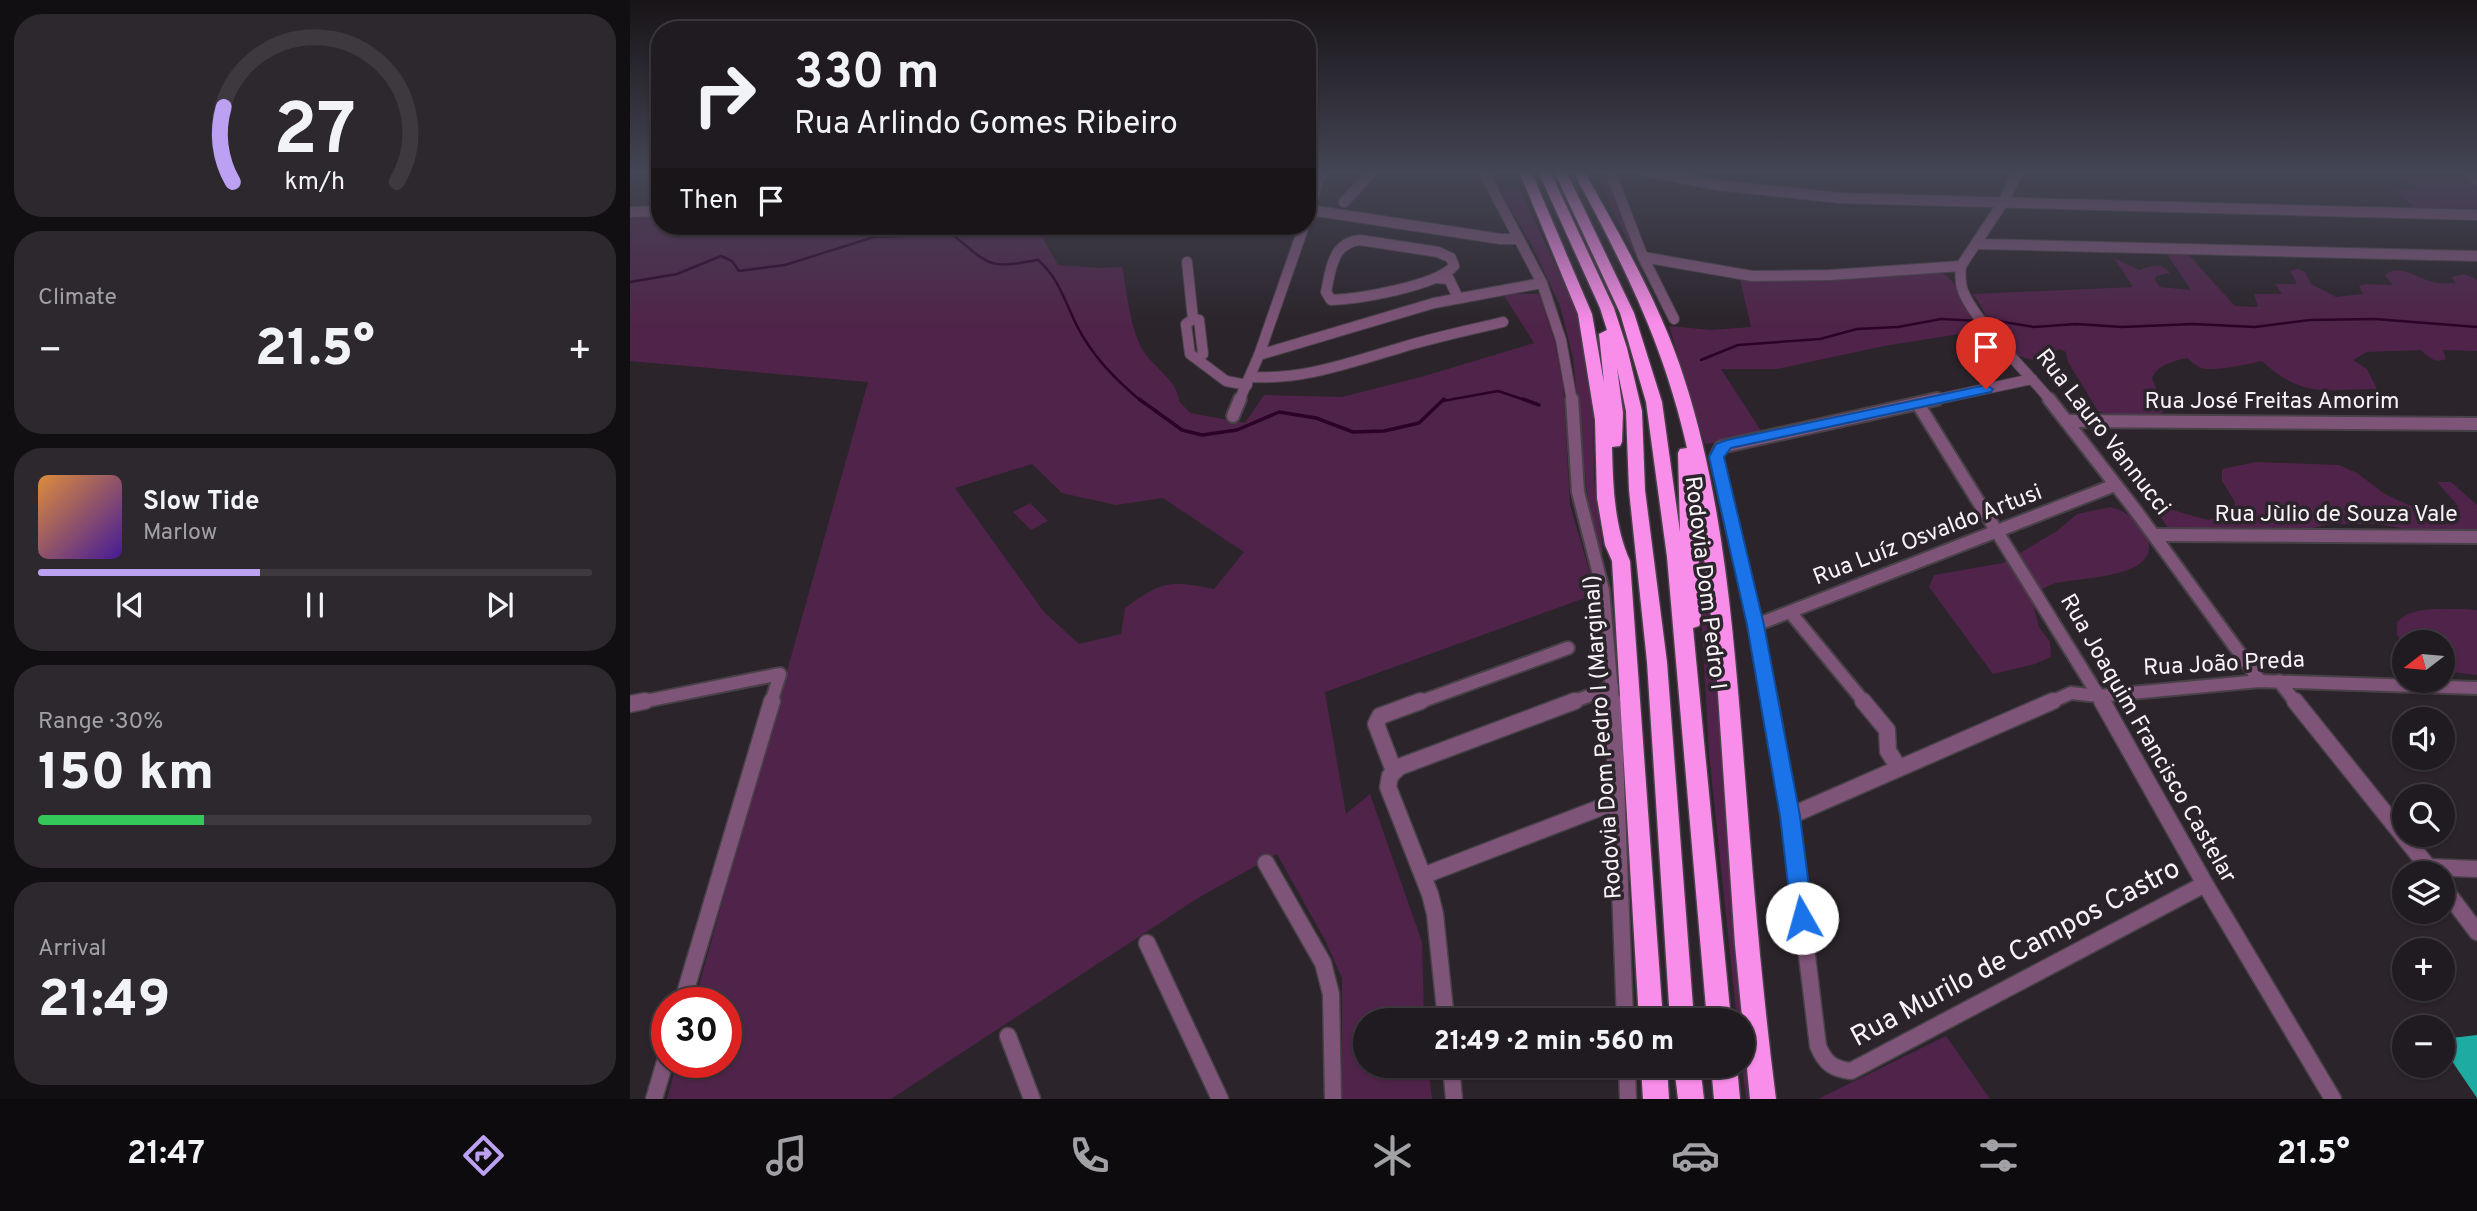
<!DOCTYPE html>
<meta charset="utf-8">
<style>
:root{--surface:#201b20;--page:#2d282d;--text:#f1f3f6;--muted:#a2a1a5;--line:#3d393e;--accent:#bca0f2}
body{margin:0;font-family:Overpass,sans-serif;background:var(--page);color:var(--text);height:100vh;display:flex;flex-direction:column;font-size:26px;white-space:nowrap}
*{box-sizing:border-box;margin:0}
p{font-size:23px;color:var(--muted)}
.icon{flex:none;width:38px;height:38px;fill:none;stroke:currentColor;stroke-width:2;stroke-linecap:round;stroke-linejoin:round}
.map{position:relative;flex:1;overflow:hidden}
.details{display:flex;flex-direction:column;gap:14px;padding:14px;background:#120f12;width:630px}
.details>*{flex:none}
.guide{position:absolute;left:21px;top:21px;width:665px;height:214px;border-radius:28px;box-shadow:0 2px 5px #0004,0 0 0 2px var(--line);background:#201b20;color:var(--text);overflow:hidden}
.needle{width:46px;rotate:254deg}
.fabs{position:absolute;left:1762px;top:630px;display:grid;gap:14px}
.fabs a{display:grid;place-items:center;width:63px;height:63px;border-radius:50%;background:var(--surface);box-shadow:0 2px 5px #0004,0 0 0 2px var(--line);font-size:35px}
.speed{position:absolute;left:21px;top:987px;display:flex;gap:14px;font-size:35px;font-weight:700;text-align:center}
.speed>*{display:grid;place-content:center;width:91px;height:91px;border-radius:50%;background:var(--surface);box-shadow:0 2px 5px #0004,0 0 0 2px var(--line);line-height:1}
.speed .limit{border:10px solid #d22;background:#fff;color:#111}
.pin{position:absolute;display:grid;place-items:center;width:60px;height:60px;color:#fff;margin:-72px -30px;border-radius:50% 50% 50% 0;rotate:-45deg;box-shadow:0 0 7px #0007}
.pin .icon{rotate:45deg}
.me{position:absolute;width:77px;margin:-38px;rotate:353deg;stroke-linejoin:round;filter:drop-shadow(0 0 5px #0008)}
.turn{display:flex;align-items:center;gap:24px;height:147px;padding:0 28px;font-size:32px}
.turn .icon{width:91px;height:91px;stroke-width:2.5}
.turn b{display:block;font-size:49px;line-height:60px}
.then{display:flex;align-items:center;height:66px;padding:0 28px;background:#0003;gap:14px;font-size:26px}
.big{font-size:52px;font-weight:800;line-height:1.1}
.details .tile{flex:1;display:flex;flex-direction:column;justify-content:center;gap:10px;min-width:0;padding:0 24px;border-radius:28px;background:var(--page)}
.details .dial{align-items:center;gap:0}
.dial svg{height:182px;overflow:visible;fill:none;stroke:var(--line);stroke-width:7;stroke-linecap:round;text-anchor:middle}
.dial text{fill:var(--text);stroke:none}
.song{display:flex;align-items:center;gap:21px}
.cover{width:84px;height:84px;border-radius:10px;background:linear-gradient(135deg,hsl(30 70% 55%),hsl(260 70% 35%))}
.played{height:7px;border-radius:4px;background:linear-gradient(90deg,var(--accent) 40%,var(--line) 40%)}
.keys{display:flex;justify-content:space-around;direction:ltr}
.heat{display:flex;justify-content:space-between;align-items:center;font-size:38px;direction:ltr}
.charge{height:10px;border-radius:5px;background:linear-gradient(90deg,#34c759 30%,var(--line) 0)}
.trip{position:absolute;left:723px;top:1008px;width:402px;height:70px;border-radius:35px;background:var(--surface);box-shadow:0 2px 5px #0004,0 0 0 2px var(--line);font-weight:800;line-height:70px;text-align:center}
.dock{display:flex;height:112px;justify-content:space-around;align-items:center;background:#0d0b0d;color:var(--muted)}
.dock .icon{width:49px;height:49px}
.dock .current{color:var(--accent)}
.dock b{font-size:32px;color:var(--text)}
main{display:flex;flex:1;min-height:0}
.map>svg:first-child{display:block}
.green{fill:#50244a;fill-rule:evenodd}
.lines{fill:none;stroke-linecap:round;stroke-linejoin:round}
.stream-far1{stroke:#2d0229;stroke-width:2.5}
.stream{stroke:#2d0229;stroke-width:3.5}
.building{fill:#1eaba2}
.minor-far2-casing{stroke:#484147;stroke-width:12}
.minor-far1-casing{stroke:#484147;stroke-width:16}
.minor-casing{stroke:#484147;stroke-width:19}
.highway-casing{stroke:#484147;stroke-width:3}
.minor-far2{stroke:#7e5478;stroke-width:10}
.minor-far1{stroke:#7e5478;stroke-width:12}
.minor{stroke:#7e5478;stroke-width:16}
.highway{fill:#f98dea;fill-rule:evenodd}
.route{fill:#1a73e8;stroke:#114b97;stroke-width:2}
.labels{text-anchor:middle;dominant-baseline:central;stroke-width:7;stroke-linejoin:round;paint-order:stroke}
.street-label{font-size:23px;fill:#f8f3f7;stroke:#2b242a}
.near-street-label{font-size:28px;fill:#f8f3f7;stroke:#2b242a}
</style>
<main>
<section class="details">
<div class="tile dial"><svg viewBox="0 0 100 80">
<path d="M14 69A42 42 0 1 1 86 69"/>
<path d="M14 69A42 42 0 0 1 10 36" stroke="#bca0f2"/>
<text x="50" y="56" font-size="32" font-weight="700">27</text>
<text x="50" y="72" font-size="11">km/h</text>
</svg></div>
<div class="tile"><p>Climate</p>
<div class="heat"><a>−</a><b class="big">21.5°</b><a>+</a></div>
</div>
<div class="tile">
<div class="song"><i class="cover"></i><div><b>Slow Tide</b><p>Marlow</p></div></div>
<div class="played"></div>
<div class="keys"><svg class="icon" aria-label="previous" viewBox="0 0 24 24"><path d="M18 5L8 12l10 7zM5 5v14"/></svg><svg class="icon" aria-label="pause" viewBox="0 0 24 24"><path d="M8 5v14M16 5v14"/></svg><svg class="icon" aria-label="next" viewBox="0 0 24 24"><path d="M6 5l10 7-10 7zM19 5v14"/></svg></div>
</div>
<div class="tile"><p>Range · 30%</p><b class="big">150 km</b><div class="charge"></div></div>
<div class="tile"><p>Arrival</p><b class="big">21:49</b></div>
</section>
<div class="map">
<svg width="1847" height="1099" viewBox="0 0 1847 1099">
<rect width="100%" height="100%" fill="#2b242a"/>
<g class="green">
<polygon points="964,171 977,171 1014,274"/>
<polygon points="1787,171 1832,171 1847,186 1847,211 1788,211 1764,190 1788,190 1777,179 1796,180"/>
<polygon points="889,188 948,313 963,415 964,481 973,551 969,555 958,503 943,358 930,306 903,247 870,191"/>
<path d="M30,211V226H184L189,236L235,226H424L413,239L428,265L468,268L492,267C497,291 499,320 509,343C517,364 548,379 549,401L560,413L615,423L634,395L712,397L791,377L904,343L873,294H909L925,342L933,384L940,505L966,594L695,692L716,814L740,794L792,942L794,1020H735V1066H798L802,1099H712V978L695,940L647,854L568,898L261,1099H37L47,1062H96V1003H64L238,382L0,361V212ZM402,464L432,493L486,505L533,498L614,552L584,589C539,580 532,581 495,608L491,634L449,644L414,612L325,488Z"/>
<path d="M1555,251L1605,306L1628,307L1624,294H1652L1645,284H1667L1660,271L1668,269L1675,272L1681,284L1706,297L1733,294L1729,286L1735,284L1763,285L1755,275C1769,263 1788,279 1803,282C1810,284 1819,283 1826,283L1821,277L1835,274L1847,280V351L1813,350L1816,359C1805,364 1798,357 1791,350L1737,352L1723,360L1737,369L1747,389C1696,389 1673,399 1632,361C1619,364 1583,372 1571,368C1566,366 1561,361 1557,358C1544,361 1527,365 1522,378L1535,411L1526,416L1488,419L1468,411L1438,362L1436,352L1430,349L1402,360L1379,353L1375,342L1376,336C1355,330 1356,306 1342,294L1503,287L1484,258L1509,270C1522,266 1530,262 1540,273L1526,276L1525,280L1530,287L1561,290L1537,254Z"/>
<path d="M1307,271C1326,276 1343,313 1354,330L1254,346L1147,369H1091L1135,437L1075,444L1039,326L1081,330L1121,327L1109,275Z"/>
<polygon points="1626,462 1709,465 1727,473 1755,494 1776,504 1800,511 1829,507 1807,482 1821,482 1847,505 1847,538 1841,539 1746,524 1700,524 1639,538 1572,534 1538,528 1530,516 1539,509 1578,520 1603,512 1605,502 1592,481 1592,469"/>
<polygon points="400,503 418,521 401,530 383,512"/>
<path d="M1481,507C1497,512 1511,520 1517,537C1533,580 1448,576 1423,584C1414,587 1408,592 1402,600L1409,627L1420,642L1421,657L1405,664L1363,674L1299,587L1304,575L1373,563L1427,531L1447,514Z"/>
<polygon points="1075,554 1090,665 1124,1099 1116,1099 1112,1066 1113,1020 1107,1020 1079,753 1068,555"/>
<path d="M1834,609L1847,610V675L1813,671V642H1774V648L1767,635V622C1784,605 1811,610 1834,609Z"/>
<polygon points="1316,1036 1360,1099 1188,1099"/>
</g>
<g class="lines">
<g class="stream-far1">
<path d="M0,282L47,274L91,256L102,261L109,271L155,265L244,237L322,234C361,266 357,269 408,260C429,278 435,302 447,326C463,357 485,379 511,401"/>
<polyline points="1362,320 1404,327 1446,324 1492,327 1563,324 1625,327 1680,320 1745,319 1847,327"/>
<polyline points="1071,360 1108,345 1190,339 1227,329 1268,327 1311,319 1348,321"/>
<polyline points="813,401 868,391 898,401"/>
</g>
<g class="stream">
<polyline points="509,399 552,430 572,435 607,430 649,412 686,418 723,432 754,431 789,423 814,399"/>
<polyline points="893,399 909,405"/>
</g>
</g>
<polygon class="building" points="1847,1035 1847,1098 1813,1048 1813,1039"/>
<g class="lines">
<defs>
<g id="minor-far2">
<polyline points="853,171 912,283 931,340 942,401"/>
<polyline points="980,171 1013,257 1044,319"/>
<polyline points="1014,171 1087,185 1209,198 1847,215"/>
<path d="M1389,171L1372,204L1331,266C1330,274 1330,280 1332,288C1341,318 1399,374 1421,401"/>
<polyline points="1840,171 1847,180"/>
<polyline points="714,202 743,171"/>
<polyline points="680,210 871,239 889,239"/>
<polyline points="0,212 30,211"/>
<polyline points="677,217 691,171"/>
<path d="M730,240L808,252L821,258L824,266C806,286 729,299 701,300L696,292C701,269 702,243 730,240Z"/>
<polyline points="1348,244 1847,256"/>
<polyline points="1013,257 1122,276 1200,275 1331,266"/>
<polyline points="557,262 563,319 556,324 560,354 596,381 617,385"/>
<polyline points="806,278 819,279 828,298"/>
<polyline points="563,319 569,320 573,354 569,358"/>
<polyline points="629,355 804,303 912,283"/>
<path d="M620,377C675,380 721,362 773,347C806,337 840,330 873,322"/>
<polyline points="609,401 629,355 674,226"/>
<polyline points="1299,401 1402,379"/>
</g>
<g id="minor-far1">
<polyline points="942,399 948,492 973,590 983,703"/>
<polyline points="1419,399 1506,511 1630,681"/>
<polyline points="1288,404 1473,703"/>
<polyline points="603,416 610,399"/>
<polyline points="1436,421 1847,424"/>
<polyline points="1524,535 1847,537"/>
<polyline points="1160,612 1235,703"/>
<polyline points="1126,625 1485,485"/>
<polyline points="1649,681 1666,703"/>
<polyline points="6,703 150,674 141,703"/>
<polyline points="787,703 938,648"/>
<polyline points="940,703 982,687"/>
<polyline points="1140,703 1126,625 1086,457 1091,447 1307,399"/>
<polyline points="1419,703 1441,693 1469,696 1630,681 1847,688"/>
</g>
<g id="minor">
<polyline points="983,701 995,1020"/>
<path d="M1140,701L1160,816L1188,1046C1195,1063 1203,1069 1221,1071L1575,884"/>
<polyline points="1233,701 1257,730 1258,751 1269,768"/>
<polyline points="1472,701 1575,884 1703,1099"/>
<polyline points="1665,701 1803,873"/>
<polyline points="0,704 15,701"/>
<polyline points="764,771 746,724 750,716 791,701"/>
<polyline points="1160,816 1423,701"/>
<polyline points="636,863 693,963 701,994 703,1099"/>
<polyline points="1798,867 1847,869"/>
<polyline points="795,875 985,802"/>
<polyline points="1813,887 1847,932"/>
<polyline points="517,943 590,1099"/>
<polyline points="52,1003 142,701"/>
<polyline points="816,1020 805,914 800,894 758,787 760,776 769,767 945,701"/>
<polyline points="378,1036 402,1099"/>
<polyline points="821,1066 824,1099"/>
<polyline points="997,1066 998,1099"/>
<polyline points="24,1099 37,1055"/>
</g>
<g id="highway">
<path d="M889,171H901L962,314L974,383L969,334L977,330L970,308L908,171H920L984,308L997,348L1012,411L1015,490L1037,662L1064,1020H1040L1017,662L999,490L996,411L987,368L993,413L992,442L990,446L982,447C983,486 984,525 1000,561L1033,1020H1009L982,561L975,545L967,498L965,420L948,314Z"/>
<path d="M924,171H936L1004,313L1032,402L1050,532L1048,453L1050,449L1057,448C1034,344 993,264 943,171H954C992,239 1032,307 1055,381C1093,500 1103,627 1113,751C1122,867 1131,983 1146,1099H1120L1105,945L1085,650L1066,491L1071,621L1069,626L1063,628L1101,1020H1077L1037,557L1016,402L990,313Z"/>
<polygon points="1011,1066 1037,1066 1039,1099 1013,1099"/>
<polygon points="1044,1066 1070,1066 1074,1099 1048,1099"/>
<polygon points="1081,1066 1107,1066 1110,1099 1084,1099"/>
</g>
</defs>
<use href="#minor-far2" class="minor-far2-casing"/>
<use href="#minor-far1" class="minor-far1-casing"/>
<use href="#minor" class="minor-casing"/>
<use href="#highway" class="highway-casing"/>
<use href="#minor-far2" class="minor-far2"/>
<use href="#minor-far1" class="minor-far1"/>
<use href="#minor" class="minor"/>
<use href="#highway" class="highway"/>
</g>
<linearGradient id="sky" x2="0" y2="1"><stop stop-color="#181417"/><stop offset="0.53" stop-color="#444555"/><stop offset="1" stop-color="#444555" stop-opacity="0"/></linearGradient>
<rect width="1847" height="325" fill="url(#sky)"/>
<polygon class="route" points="1356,385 1363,389 1361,392 1101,448 1094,457 1134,625 1170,816 1183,918 1180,926 1172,929 1165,926 1162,918 1150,816 1117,625 1079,457 1086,444 1097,440"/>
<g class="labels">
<g class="street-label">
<text x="1642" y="402">Rua José Freitas Amorim</text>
<text transform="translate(1472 433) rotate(52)">Rua Lauro Vannucci</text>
<text x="1706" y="515">Rua Jùlio de Souza Vale</text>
<text transform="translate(1298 536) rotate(-21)">Rua Luíz Osvaldo Artusi</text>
<text transform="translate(1074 583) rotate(83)">Rodovia Dom Pedro I</text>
<text transform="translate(1594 665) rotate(-3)">Rua João Preda</text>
<text transform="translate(974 737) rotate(-94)">Rodovia Dom Pedro I (Marginal)</text>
<text transform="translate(1517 739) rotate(60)">Rua Joaquim Francisco Castelar</text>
</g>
<g class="near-street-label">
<text transform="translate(1386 954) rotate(-28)">Rua Murilo de Campos Castro</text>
</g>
</g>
</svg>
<div class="fabs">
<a><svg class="needle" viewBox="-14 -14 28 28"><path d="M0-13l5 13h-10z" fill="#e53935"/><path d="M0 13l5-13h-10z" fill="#a2a1a5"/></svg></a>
<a><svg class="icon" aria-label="sound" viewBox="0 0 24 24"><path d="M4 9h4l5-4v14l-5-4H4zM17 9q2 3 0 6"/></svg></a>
<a><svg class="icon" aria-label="search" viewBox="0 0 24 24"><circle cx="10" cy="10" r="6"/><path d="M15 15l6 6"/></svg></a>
<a><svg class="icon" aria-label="layers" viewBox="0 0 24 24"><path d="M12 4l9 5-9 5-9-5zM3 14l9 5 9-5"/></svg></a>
<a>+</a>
<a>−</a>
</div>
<div class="speed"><div class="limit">30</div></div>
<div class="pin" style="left:1356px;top:389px;background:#d93025"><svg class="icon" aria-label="arrive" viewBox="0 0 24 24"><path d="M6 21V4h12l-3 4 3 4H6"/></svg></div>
<svg class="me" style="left:1172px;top:918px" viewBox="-20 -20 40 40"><circle r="19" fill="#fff"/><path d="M0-13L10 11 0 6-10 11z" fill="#1a73e8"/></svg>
<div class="trip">21:49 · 2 min · 560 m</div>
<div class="guide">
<div class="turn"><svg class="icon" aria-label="right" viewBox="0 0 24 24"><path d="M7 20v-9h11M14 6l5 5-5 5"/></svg><div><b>330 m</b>Rua Arlindo Gomes Ribeiro</div></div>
<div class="then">Then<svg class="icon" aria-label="arrive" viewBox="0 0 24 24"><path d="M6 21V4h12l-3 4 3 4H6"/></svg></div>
</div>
</div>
</main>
<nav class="dock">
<b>21:47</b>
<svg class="icon current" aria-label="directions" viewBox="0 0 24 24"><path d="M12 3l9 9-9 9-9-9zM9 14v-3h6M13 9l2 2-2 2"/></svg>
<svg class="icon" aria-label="music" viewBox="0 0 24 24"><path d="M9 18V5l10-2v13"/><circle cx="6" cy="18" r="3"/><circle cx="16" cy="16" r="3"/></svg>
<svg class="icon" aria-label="phone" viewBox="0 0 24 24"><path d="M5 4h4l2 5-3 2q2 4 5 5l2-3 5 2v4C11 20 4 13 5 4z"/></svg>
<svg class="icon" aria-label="climate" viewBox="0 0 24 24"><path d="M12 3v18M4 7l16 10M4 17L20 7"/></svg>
<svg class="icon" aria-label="car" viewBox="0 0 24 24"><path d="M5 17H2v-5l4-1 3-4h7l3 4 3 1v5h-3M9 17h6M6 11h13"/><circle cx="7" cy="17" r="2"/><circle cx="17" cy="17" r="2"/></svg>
<svg class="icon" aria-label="filters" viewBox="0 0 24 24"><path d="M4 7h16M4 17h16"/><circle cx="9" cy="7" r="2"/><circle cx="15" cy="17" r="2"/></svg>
<b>21.5°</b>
</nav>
